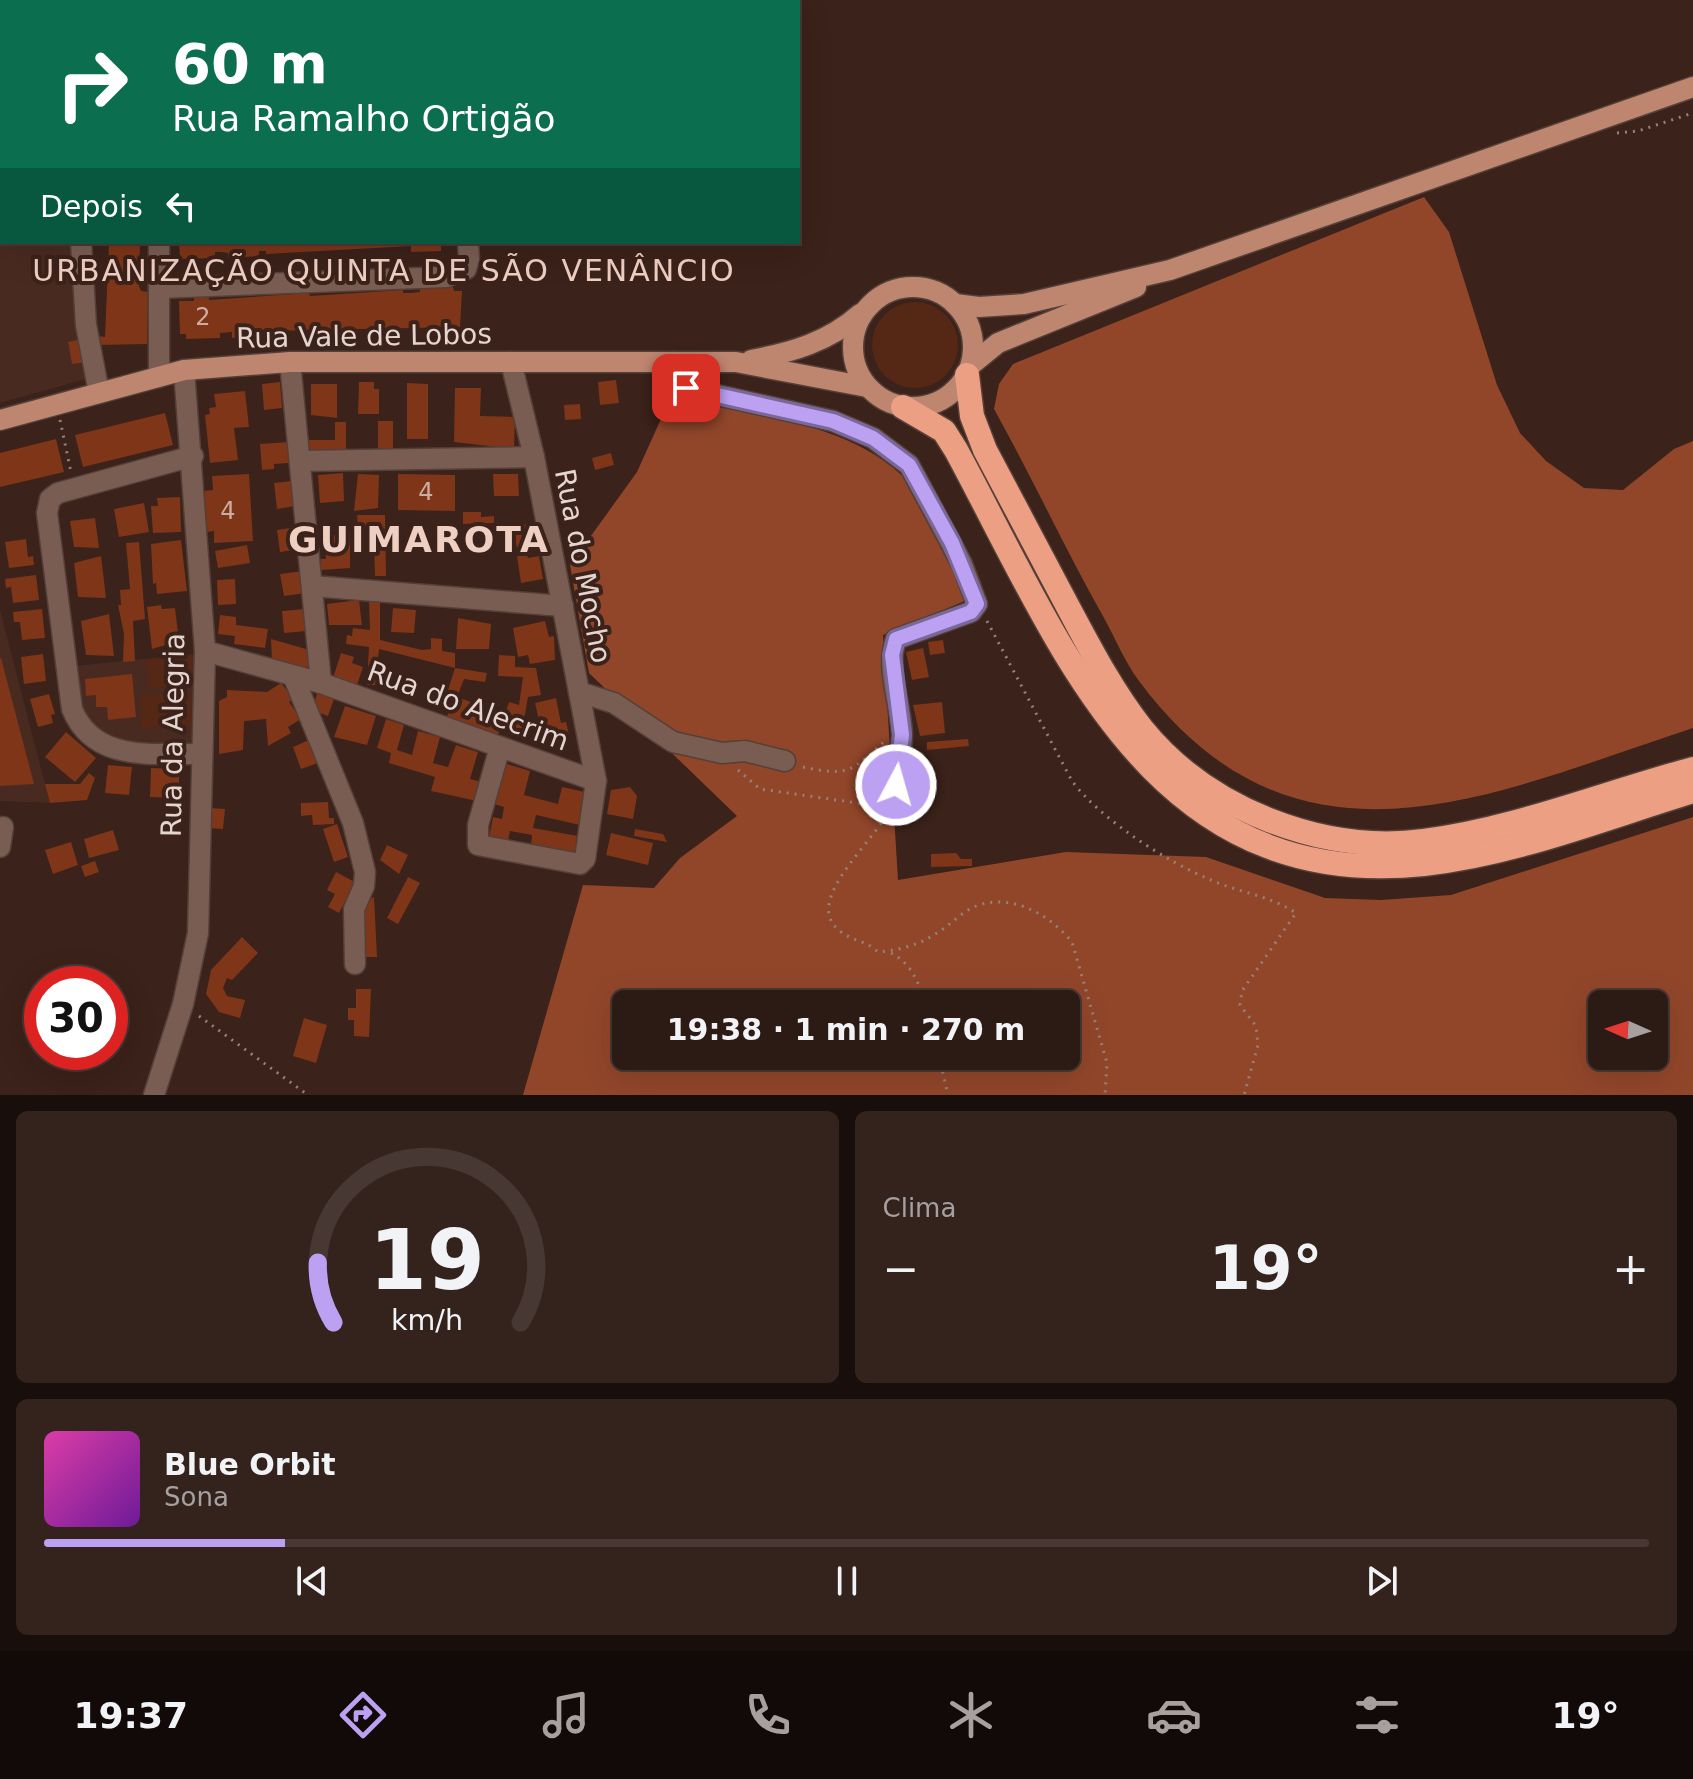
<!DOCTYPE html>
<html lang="pt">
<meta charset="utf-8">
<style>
:root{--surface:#2c1a14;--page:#34231d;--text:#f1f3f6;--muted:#a6a1a0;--line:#483834;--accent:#bca0f2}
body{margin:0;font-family:"DejaVu Sans",sans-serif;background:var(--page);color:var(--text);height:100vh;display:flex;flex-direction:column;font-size:30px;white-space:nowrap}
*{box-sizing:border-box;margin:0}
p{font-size:26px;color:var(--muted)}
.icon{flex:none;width:44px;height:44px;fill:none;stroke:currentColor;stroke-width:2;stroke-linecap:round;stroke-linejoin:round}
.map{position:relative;height:1095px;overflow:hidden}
.panel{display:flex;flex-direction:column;gap:16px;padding:16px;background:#180e0b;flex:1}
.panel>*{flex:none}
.banner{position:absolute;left:0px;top:0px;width:800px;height:244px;box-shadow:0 8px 32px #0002,0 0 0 2px var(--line);background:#0b6e4f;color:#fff;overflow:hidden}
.needle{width:52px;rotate:273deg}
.controls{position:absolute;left:1588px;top:990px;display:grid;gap:16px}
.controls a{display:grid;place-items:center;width:80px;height:80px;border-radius:12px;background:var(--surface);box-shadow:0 8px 32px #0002,0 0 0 2px var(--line);font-size:40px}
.speed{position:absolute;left:24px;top:966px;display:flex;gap:16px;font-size:40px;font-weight:700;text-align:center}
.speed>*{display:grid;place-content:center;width:104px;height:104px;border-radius:50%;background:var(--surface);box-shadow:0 8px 32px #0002,0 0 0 2px var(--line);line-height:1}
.speed .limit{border:12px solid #d22;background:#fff;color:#111}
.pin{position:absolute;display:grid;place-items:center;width:68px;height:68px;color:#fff;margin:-34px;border-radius:16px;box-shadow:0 4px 12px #0006}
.me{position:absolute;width:88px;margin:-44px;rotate:6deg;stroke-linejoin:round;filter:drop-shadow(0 0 6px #0008)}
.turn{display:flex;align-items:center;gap:28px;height:168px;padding:0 40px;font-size:36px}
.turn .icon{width:104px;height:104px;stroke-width:2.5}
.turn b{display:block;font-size:56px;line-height:68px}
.then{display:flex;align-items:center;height:76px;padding:0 40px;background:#0003;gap:16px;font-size:30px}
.big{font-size:60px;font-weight:600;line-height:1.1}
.panel .card{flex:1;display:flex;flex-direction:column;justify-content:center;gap:12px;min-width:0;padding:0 28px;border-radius:12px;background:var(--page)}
.panel .dial{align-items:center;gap:0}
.dial svg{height:208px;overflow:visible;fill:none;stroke:var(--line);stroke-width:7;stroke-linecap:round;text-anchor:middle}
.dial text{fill:var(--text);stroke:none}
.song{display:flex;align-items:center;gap:24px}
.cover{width:96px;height:96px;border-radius:12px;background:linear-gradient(135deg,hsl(320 70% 55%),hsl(280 70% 35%))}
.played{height:8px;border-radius:4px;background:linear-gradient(90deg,var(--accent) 15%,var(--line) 15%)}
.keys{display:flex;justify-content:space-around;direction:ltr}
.heat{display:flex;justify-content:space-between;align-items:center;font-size:44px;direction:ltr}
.panel .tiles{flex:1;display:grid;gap:16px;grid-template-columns:1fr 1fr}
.card:last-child{grid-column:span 2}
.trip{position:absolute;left:612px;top:990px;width:468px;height:80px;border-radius:12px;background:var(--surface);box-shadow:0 8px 32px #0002,0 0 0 2px var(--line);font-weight:600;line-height:80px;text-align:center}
.menu{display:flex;height:128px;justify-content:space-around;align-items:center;background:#120a08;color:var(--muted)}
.menu .icon{width:56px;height:56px}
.menu .on{color:var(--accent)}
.menu b{font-size:36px;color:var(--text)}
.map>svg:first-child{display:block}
.built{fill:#492a20}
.green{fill:#552715}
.forest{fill:#91462a;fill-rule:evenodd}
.building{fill:#7e3518}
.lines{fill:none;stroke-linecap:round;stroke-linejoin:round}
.minor-casing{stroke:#544039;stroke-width:23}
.major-casing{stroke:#544039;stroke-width:23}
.highway-casing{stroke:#544039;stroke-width:27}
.path{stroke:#96817a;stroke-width:3;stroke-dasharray:2 6;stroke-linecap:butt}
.minor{stroke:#795d52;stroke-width:20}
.major{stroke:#be856f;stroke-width:20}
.highway{stroke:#ec9f83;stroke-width:24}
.route-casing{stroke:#7a689d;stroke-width:20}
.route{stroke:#bca0f2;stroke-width:14}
.labels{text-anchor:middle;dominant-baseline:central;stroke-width:8;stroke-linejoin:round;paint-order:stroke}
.number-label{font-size:24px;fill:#ccada1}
.street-label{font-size:28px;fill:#e6d5cf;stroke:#3b221a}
.neighbourhood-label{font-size:30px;letter-spacing:2px;fill:#f0cfc3;stroke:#3b221a}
.district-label{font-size:36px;font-weight:bold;letter-spacing:2px;fill:#f0cfc3;stroke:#3b221a}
</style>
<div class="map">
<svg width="1693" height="1095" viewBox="0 0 1693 1095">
<rect width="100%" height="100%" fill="#3b221a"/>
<g class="built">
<polygon points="0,0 131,2 2,2 2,242 73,242 86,338 68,342 72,364 89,362 89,378 0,403"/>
<polygon points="0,610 45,784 50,803 0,801"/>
<polygon points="195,654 195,732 189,743 121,744 109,740 82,718 74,666"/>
</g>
<g class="green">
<circle cx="915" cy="345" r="43"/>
<polygon points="195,654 195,684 149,689 147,660"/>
<polygon points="189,692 192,725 142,729 140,696"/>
</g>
<g class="forest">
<path d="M1424,197L1449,232L1497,385L1520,433L1546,461L1584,488L1623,490L1674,449L1693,441V728C1489,795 1296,891 1139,681C1125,662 1115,638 1104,618C1065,549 1032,477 994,409L999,384L1013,364Z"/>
<path d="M670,399C748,413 862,423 914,489C939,520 951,564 967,600L883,635L898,880L1066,852L1206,857L1325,898L1381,900L1451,895L1693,817V1095H523L583,885L654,888L680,858L737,816L589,673L570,565L637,472ZM626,1004H1066V1056H626ZM1602,1004H1654V1056H1602Z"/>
</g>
<g class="building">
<polygon points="109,242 140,242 139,286 141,291 148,292 147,344 98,345 99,336 105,337"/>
<polygon points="179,242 441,242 441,251 411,252 411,246 266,254 266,251 259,251 259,256 228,258 228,253 221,252 215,252 215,258 180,259"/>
<polygon points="453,287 454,291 462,291 460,327 266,331 266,336 232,338 232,332 220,333 220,338 186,339 186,334 180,334 179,301 194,301 194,297 209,297 209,300 309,293 310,296 403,290 403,293 411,293 420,292 420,288"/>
<polygon points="86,338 89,362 72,364 68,342"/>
<polygon points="616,380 619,403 600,405 598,382"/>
<polygon points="280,382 282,408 264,410 262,384"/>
<polygon points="359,382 374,382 374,389 379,389 379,414 358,414"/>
<polygon points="407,383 428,384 428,439 407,439"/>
<polygon points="311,384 337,384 337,418 311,415"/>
<polygon points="455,388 481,388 480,416 515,417 514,449 454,442"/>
<polygon points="245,391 249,427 234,428 238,460 210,463 205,415 210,414 209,408 216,407 214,394"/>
<polygon points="580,404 581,419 565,420 564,405"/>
<polygon points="165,413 173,445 83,467 75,435"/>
<rect x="378" y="421" width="15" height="30"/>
<polygon points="335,422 346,422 346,451 308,451 308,440 335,440"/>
<polygon points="56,439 64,472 0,487 0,453"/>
<polygon points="288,442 289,463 274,464 274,469 262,470 260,444"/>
<polygon points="611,453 614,465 595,470 592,458"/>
<polygon points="343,473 344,501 320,503 318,475"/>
<polygon points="249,474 253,541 214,543 214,531 207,532 204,491 213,490 212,476"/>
<polygon points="358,474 379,475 378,508 354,511"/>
<polygon points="398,474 455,475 455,511 398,510"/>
<polygon points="493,474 518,474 519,496 494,496"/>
<polygon points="292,481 295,506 277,509 274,483"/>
<polygon points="180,497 181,532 153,533 151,506 158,506 157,498"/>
<polygon points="144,503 149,532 119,537 114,509"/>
<polygon points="463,512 481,512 481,517 494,516 494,523 463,524"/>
<polygon points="357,515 385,515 386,576 375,576 374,543 370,542 369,526 358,526"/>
<polygon points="95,518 99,548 74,547 70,521"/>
<polygon points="532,523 536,544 517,548 513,527"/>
<polygon points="297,527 300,549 280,552 277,530"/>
<polygon points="350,534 350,568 321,570 321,559 326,559 324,536"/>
<polygon points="26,539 28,557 33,556 34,565 9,568 5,542"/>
<polygon points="181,540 187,591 157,594 156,583 153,584 151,544"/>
<polygon points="139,542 145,619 133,621 135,661 123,662 124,634 118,605 121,605 120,590 130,589 126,543"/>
<polygon points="247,545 250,563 218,568 215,551"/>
<polygon points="527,555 528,558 539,556 543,579 521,583 517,556"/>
<polygon points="101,556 106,598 78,597 74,563"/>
<polygon points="303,571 306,593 284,596 280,574"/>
<polygon points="36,575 39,600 13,603 11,587 6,588 5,579"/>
<polygon points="235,579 236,604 218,605 217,580"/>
<polygon points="359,600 362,625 329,625 327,604"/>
<polygon points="369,602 380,602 380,640 422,650 431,649 431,638 442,639 442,651 455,653 455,668 379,649 375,685 367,685 369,647 346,644 347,635 352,636 353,628 370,630"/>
<polygon points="161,605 162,609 175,608 179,641 152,649 147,607"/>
<polygon points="393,608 416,610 414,633 391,632"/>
<polygon points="42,609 45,638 22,640 20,622 14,622 13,612"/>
<polygon points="305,609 307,631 284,633 282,611"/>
<polygon points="109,614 114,656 86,655 81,621"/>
<polygon points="220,615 236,617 236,625 268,629 265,648 234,644 235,636 218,634"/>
<polygon points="458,618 491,624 489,649 456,649"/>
<polygon points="545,621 549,637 554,636 555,660 530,664 528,655 518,657 513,628"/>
<polygon points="271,639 313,651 307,671 272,661"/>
<polygon points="943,640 945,653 930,655 928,642"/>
<polygon points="923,648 929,677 912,680 906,652"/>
<polygon points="341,653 354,657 352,663 363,667 356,688 332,681"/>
<polygon points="43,654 46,681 24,684 21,657"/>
<polygon points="499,655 515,656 515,667 536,668 541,695 528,697 523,726 529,728 527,736 515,732 517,717 505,714 497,738 446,720 454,696 447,693 455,668 487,673 485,682 464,679 457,697 505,714 509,702 519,705 523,677 498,676"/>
<polygon points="0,658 1,658 34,784 0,786"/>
<polygon points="132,674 136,717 108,720 107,707 96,707 96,695 86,696 85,679"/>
<polygon points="281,683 294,699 289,702 301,719 288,727 291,733 268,746 266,719 244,721 243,750 219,754 219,701 227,697 227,690 267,692"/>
<polygon points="318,691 335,696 328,716 312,710"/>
<polygon points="49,694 55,714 51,715 53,723 38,727 30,699"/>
<polygon points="556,698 561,723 566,722 569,735 544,741 535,703"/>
<polygon points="942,702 945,733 920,736 913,705"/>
<polygon points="345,706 376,716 367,745 334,737"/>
<polygon points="386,719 404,725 397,750 412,755 418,731 440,737 433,763 448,767 456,745 478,752 470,779 482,782 477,801 431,791 435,777 389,763 391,753 377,748"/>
<polygon points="66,732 96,758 75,782 45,757"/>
<polygon points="968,739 969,746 927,750 927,742"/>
<polygon points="309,740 318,763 301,769 293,747"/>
<polygon points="507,764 530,771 524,795 558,804 562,787 585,792 582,810 587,811 584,826 536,815 533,828 578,836 574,855 531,848 532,835 510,831 508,841 489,838 493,817 502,819 504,807 491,803"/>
<polygon points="108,765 132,767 129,795 105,793"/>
<polygon points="151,768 179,769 179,787 174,787 173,798 150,797"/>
<polygon points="89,773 95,778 87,800 50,803 45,784 80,784"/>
<polygon points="630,787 637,796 633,819 607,814 611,790"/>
<polygon points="328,802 329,818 334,818 334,824 313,825 312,815 301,816 301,803"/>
<polygon points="210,808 225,809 223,829 208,828"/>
<polygon points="337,824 348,857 334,862 323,829"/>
<polygon points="635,829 663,834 667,842 634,836"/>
<polygon points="113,830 119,850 89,858 84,839"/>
<polygon points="611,833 653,843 648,865 606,855"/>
<polygon points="71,842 78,865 53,874 45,850"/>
<polygon points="387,845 408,855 399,874 380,860"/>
<polygon points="956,853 961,859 972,859 972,866 931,867 931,854"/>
<polygon points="95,861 99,872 85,877 81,866"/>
<polygon points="336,872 355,882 339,913 328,907 335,894 327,890"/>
<polygon points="408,877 420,883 398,924 387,918"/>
<polygon points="374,897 377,957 359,957 359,905"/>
<polygon points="242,937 258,953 232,980 227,978 223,988 227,996 245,1000 240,1018 219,1012 206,994 211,970"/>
<polygon points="356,989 371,989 369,1037 354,1036 354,1020 348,1020 348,1008 356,1008"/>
<polygon points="304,1018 327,1025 316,1063 293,1056"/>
</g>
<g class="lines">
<defs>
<g id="minor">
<polyline points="150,2 151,0"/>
<polyline points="81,242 86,325 99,393"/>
<polyline points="159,288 446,277 466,269 469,259 468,242"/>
<polyline points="290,362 321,683"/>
<path d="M674,362L686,388L833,421L873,438L909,465L962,564L977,604L971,612L896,639C885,670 901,703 902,734C902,751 898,769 896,785"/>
<polyline points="159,377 159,242"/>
<path d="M193,456L58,493L50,499L47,513L72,709C94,763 153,753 201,754"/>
<polyline points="301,461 534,457"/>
<polyline points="312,586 563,606"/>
<polyline points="205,651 321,683 596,781"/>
<polyline points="294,678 353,823 365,872 364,886 354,909 355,964"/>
<polyline points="579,692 614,703 673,742 722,753 745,751 785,761"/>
<polyline points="500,747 478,825 478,845 580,864 585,859 596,781 534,457 511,362"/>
<polyline points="0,847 3,827"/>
<polyline points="154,1095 183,1004 198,933 205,651 184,370"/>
</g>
<g id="major">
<circle cx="913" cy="347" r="60"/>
<polyline points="955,304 979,307 1024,304 1170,270 1693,87"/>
<path d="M751,360C793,352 828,342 860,314"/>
<polyline points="971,365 998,343 1136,287"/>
<polyline points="0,420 184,370 290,362 736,362 867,387"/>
</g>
<g id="highway">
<path d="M967,375L972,416L985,450C1012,502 1040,553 1067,605C1090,648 1112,691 1142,729C1208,810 1322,854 1424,841C1516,829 1604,793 1693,769"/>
<path d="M903,407L944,431L956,450C1062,646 1151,893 1424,864C1515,854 1605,818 1693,791"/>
</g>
</defs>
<use href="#minor" class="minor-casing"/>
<use href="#major" class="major-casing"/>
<use href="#highway" class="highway-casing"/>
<g class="path">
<polyline points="1617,133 1638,131 1693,113"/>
<polyline points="60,420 71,472"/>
<path d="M987,621L1072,781C1100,819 1167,862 1211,880C1240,893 1269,895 1296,913L1242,991L1240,1005L1256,1026L1258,1045L1244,1095"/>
<path d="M803,767C849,777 851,771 884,742"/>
<polyline points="738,770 760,789 864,804 886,816"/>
<path d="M892,802C884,836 797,900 841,932C853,941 867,941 878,952C900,950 919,945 937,933C951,925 963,910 979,905C1014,894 1050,915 1072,942L1107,1063L1105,1095"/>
<path d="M891,953C912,964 918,982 926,1004"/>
<polyline points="199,1016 308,1095"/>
<polyline points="939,1056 948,1095"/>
</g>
<use href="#minor" class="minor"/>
<use href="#major" class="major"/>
<use href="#highway" class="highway"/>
</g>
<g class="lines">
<defs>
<polyline id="route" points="686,388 833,421 873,438 909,465 952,543 977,604 971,612 896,639 892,655 902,735 896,785"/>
</defs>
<use href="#route" class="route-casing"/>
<use href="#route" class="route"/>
</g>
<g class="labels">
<g class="number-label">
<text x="203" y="317">2</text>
<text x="426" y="492">4</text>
<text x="228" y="511">4</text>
</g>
<g class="street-label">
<text transform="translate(364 336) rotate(-1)">Rua Vale de Lobos</text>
<text transform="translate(583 566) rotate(79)">Rua do Mocho</text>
<text transform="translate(468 706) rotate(20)">Rua do Alecrim</text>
<text transform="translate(173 735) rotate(-89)">Rua da Alegria</text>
</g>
<g class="neighbourhood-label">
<text x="384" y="270">URBANIZAÇÃO QUINTA DE SÃO VENÂNCIO</text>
</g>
<g class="district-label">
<text x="419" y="539">GUIMAROTA</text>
</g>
</g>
</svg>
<div class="controls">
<a><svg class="needle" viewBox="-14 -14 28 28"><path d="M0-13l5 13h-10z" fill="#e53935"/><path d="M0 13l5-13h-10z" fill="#a6a1a0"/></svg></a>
</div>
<div class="speed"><div class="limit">30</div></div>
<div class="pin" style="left:686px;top:388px;background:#d93025"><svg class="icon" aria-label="arrive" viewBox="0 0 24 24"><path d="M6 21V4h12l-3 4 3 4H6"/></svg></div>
<svg class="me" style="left:896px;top:785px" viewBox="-20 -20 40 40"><circle r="17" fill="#bca0f2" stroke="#fff" stroke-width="3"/><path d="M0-11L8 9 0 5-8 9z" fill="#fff"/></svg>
<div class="trip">19:38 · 1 min · 270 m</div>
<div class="banner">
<div class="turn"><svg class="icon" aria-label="right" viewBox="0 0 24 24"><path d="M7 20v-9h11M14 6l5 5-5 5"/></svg><div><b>60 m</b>Rua Ramalho Ortigão</div></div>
<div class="then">Depois<svg class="icon" aria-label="left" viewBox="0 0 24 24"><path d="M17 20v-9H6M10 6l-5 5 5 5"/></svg></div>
</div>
</div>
<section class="panel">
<div class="tiles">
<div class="card dial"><svg viewBox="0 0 100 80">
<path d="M14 69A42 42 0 1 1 86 69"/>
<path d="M14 69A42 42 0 0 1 8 46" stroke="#bca0f2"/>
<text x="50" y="56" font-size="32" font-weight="700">19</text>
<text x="50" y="72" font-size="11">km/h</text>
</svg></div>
<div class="card"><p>Clima</p>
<div class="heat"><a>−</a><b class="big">19°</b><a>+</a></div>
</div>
<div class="card">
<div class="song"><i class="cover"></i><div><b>Blue Orbit</b><p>Sona</p></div></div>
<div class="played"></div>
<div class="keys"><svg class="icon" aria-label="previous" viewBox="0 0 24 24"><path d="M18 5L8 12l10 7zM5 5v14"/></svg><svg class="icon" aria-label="pause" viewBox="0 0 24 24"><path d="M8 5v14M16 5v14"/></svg><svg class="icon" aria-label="next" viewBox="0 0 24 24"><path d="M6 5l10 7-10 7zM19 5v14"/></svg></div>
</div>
</div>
</section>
<nav class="menu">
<b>19:37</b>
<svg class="icon on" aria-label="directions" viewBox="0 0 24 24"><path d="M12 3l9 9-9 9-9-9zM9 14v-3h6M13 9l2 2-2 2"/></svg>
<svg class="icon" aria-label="music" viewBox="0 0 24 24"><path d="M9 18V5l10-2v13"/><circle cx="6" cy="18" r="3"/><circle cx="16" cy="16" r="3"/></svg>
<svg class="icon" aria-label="phone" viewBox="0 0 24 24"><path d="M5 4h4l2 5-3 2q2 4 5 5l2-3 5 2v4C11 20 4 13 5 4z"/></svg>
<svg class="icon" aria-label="climate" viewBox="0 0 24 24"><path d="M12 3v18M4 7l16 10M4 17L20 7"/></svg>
<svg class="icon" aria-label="car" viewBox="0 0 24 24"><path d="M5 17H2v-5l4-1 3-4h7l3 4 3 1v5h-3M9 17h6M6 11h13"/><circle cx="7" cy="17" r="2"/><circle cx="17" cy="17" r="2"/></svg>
<svg class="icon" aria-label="filters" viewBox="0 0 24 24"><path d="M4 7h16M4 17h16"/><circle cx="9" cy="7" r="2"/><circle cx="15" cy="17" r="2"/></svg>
<b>19°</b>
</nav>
